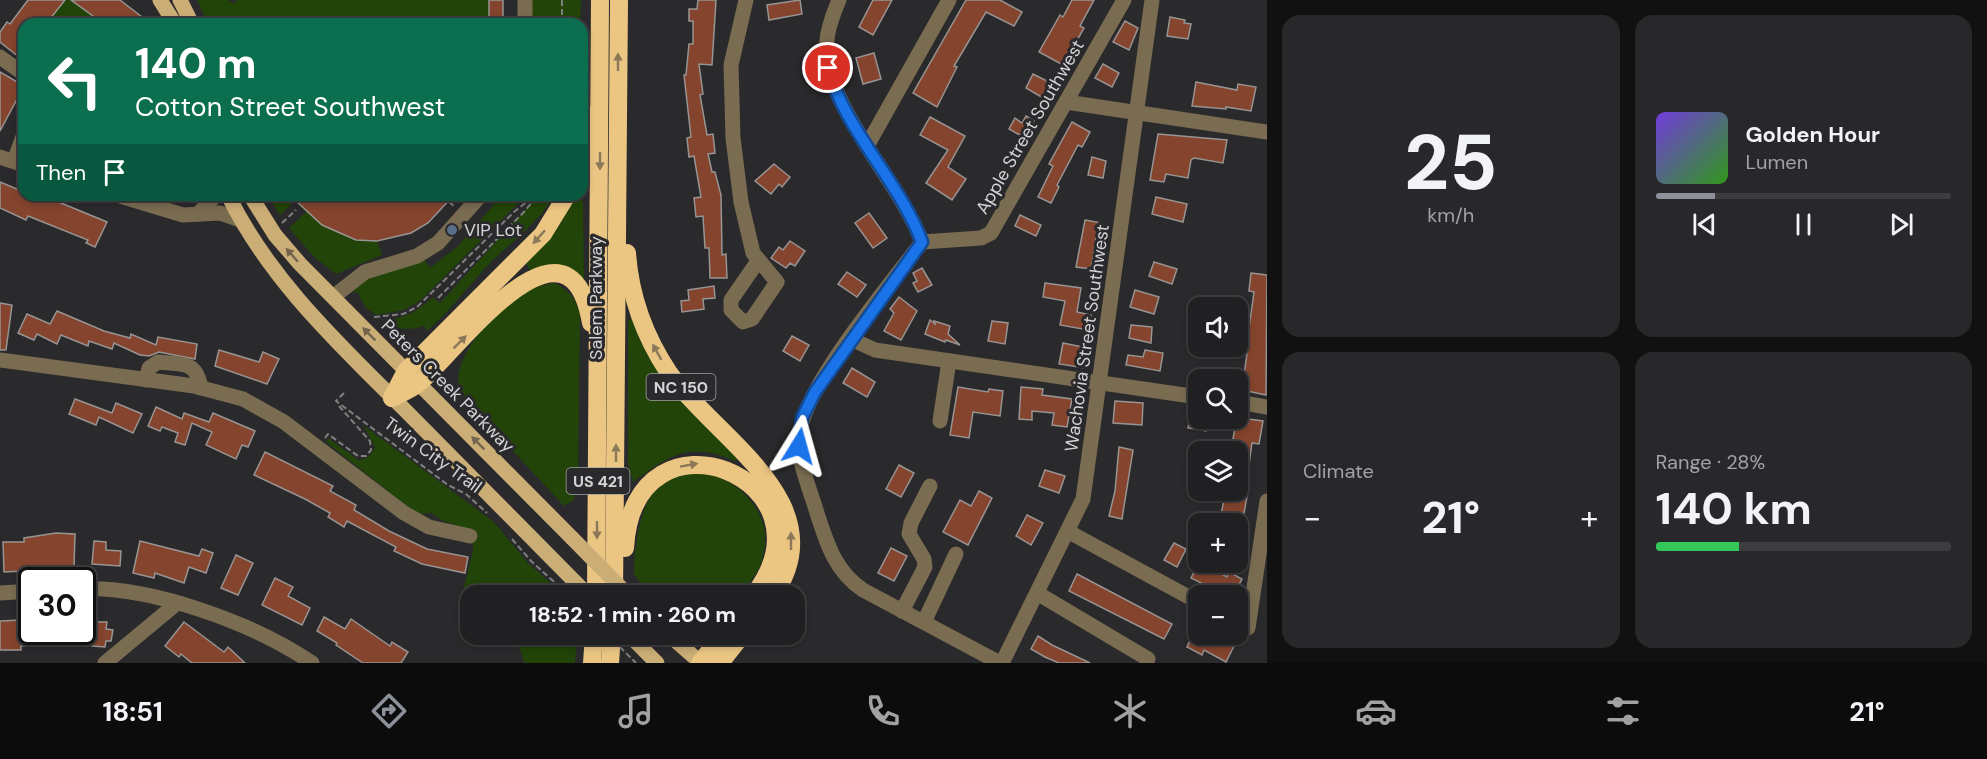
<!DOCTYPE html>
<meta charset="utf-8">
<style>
:root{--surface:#201f21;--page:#28272a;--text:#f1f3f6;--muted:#a2a2a5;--line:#3d3d3f;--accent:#8c9099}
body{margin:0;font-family:"DM Sans",sans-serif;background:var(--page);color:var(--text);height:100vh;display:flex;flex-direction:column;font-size:22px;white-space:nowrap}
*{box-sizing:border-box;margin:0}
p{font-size:20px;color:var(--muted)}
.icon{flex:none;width:33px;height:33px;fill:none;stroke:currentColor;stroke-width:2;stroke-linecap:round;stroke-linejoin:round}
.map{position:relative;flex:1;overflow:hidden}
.sheet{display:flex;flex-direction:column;gap:15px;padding:15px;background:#121112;width:720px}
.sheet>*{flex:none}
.banner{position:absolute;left:18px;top:18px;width:570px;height:183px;border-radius:18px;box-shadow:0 3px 9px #0003,0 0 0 2px var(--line);background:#0b6e4f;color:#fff;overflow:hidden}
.fabs{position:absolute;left:1188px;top:297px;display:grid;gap:12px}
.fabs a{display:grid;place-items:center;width:60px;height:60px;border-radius:12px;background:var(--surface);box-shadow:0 3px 9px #0003,0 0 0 2px var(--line);font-size:30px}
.speed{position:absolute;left:18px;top:567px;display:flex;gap:12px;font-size:30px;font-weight:700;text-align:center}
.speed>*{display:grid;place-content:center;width:78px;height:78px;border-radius:50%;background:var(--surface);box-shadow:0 3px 9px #0003,0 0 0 2px var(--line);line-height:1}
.speed .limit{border:3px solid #111;border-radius:9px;background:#fff;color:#111}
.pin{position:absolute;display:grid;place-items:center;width:51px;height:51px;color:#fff;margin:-26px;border:3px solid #fff;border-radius:50%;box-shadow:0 2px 6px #0007}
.me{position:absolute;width:66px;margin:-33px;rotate:8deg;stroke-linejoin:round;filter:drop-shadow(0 0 4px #0008)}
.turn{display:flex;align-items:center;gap:21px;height:126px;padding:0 18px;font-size:27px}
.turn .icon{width:78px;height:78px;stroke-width:2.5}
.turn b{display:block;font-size:42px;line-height:51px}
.then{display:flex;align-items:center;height:57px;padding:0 18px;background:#0003;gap:12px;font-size:22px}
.big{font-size:45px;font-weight:700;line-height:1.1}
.sheet .widget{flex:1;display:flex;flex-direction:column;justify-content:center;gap:9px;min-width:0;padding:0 21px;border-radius:18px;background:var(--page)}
.sheet .dial{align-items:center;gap:0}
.dial b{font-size:78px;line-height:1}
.song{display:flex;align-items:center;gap:18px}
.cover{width:72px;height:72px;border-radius:9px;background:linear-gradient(135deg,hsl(260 70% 55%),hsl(110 70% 35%))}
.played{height:6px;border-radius:3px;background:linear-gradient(90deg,var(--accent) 20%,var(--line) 20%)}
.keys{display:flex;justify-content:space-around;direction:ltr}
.heat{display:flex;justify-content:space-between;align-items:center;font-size:33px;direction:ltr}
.charge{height:9px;border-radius:4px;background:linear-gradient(90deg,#34c759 28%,var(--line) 0)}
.sheet .tiles{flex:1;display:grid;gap:15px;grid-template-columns:repeat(2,1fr)}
.trip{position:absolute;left:460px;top:585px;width:345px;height:60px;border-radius:18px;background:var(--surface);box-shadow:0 3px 9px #0003,0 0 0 2px var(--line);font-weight:700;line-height:60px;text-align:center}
.tab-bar{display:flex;height:96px;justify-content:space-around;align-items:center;background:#0d0c0d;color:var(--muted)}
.tab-bar .icon{width:42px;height:42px}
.tab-bar .current{color:var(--accent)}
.tab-bar b{font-size:27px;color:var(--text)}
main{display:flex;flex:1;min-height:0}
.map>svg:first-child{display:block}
.green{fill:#224408}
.building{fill:#84442d;stroke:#989493;stroke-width:1.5}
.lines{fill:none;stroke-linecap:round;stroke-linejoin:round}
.path{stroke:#808082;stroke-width:2;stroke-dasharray:6 3;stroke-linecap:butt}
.minor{stroke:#7a6c51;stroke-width:15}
.major{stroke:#cbad76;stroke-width:15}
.highway{stroke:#ebc683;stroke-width:18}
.path-bridge{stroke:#808082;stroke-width:2;stroke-dasharray:6 3;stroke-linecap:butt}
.major-bridge{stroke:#cbad76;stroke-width:15}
.oneway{fill:#8a7858}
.oneway2{fill:#72644d}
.route-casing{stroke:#114b97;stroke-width:15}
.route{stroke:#1a73e8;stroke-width:10}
.service-dot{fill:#5c6f8a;stroke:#2a292c;stroke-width:2}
.labels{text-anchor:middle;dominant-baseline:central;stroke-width:6;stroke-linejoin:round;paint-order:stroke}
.shield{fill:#2a292c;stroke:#a1a1a3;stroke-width:1.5}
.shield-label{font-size:16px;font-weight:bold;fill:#d4d4d6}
.street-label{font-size:18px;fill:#d4d4d6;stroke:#2a292c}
.poi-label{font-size:18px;fill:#d4d4d6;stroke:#2a292c;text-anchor:start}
</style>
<main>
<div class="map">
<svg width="1267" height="663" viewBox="0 0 1267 663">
<rect width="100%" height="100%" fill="#2a292c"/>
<g class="green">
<polygon points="65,0 71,0 104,24 46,24"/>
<polygon points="197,0 228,0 234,4 237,0 503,0 503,24 208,24"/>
<polygon points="532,0 581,0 580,24 532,24"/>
<path d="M267,195H453V196C431,221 411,237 377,241L382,255L336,274L314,257L289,228L306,212L295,201L280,215Z"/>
<polygon points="502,195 527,195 420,301 404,310 376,315 365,307 358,293 353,292 360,282 424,259 430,268 458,246"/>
<path d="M539,195H554C538,225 510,242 487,266C467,288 450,311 427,331L424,326C409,331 396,330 383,320C404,319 418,311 433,297L440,303Z"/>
<polygon points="575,195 580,195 583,202 584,286 532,272 526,264 560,225"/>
<path d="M555,283C570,291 576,299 580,315L578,471L574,500L564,506L461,395C446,360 496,309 525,292C535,286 544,285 555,283Z"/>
<path d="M634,316L739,458L735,461C689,441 670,455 633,482L628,464V322Z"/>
<path d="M363,425L494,522L528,563L564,595L478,596L463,591L473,550L472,530L443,521L431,513L421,514L411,509L326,442L328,438L358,460C367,459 371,456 375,447Z"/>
<path d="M704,471C748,484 780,523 758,570C754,579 744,587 738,595H652L634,575C634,549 640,493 667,480C678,475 693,474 704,471Z"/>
<polygon points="508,635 577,635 575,663 524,663 521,651"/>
</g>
<g class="building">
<polygon points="28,0 65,0 46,24 24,24 24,61 0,42 0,32 7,22 10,24"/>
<polygon points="71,0 120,0 151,24 104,24"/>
<rect x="489" y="0" width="14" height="24"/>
<polygon points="698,0 716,0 712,65 699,64 703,94 700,95 707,135 713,134 715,153 708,154 712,172 715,172 721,195 722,255 726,254 727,278 710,278 709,248 705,248 703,216 696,217 694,198 701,197 694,156 689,157 687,138 691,137 684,75 686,75 689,44 693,44 693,21 689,21 689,9 697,9"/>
<polygon points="800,0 802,14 769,20 767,5"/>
<polygon points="873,0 892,0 873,35 859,27"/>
<polygon points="966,0 1000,0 1022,12 1014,26 986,12 954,66 957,67 937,107 913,93"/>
<polygon points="1072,0 1094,0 1080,26 1084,28 1063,65 1039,52 1060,15 1063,17"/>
<polygon points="1170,17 1185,20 1184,23 1191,24 1188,39 1167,36"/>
<polygon points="1125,21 1138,28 1129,50 1113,42"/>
<polygon points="874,53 881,79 863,84 856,58"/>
<polygon points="1103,64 1119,73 1112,87 1095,78"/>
<polygon points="0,72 24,86 0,131"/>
<polygon points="1033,74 1051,83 1043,98 1026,88"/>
<polygon points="1196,82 1237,90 1238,84 1256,87 1251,111 1226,107 1226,109 1192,106"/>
<polygon points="1026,116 1034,121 1025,138 1009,129 1015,118 1022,123"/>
<polygon points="930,117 965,136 948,167 966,179 952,200 926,183 948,150 920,135"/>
<polygon points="1072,122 1090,132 1082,147 1078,145 1057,185 1059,187 1051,203 1038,197 1053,166 1049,164"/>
<polygon points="1158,134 1227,140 1223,163 1194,158 1191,160 1188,178 1166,174 1164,182 1150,180"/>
<polygon points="1092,157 1106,161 1103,178 1088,175"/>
<polygon points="774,164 790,177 782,187 779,184 771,194 755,181"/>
<polygon points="0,182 24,192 24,195 33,195 42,199 44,196 107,222 95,247 86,243 88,240 28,216 26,220 0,208"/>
<polygon points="298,195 454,195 428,223 411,233 377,241 356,240 322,225 294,199"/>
<polygon points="1156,197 1187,204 1183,222 1152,214"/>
<polygon points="869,213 887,238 873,248 855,223"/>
<polygon points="1020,215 1041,225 1036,236 1015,226"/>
<polygon points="1085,220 1102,223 1099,239 1096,238 1091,269 1076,267"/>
<polygon points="790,241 805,251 795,266 790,263 786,268 771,258 779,247 783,250"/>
<polygon points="1154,262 1177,269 1172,284 1149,276"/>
<polygon points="922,268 932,285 918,292 913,283 917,281 913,273"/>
<polygon points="847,272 866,285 857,297 838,284"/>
<polygon points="1251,273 1267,275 1266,395 1242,390 1249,339 1238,337 1238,326 1249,328 1254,292 1249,291"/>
<polygon points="1045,283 1081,288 1077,312 1091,315 1088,330 1060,325 1065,301 1043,297"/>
<polygon points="714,286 715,298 703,299 704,309 682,312 681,301 689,300 688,290"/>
<polygon points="1135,290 1159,297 1154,314 1130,307"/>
<polygon points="899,297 917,311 901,340 884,331 894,313 890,309"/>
<polygon points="0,303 12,305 6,350 0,350"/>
<polygon points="57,311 104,331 130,338 131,334 156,345 158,337 197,344 195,359 159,352 149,356 140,355 114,343 112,349 89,341 88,346 61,335 57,344 37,334 34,340 18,333 27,314 50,324"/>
<polygon points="930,320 935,324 934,321 950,326 948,334 960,345 946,340 945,342 925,334"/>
<polygon points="992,321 1008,323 1005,344 988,341"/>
<polygon points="1131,325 1152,327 1151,343 1129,338"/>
<polygon points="792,336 809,345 800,361 783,351"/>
<polygon points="1063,343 1088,348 1085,368 1059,364"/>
<polygon points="219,350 259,362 263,352 279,359 267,384 215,366"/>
<polygon points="1145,350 1163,353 1160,371 1126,365 1128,355 1143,357"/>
<polygon points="852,368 875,382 867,397 843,383"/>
<polygon points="958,387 988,392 989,389 1003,391 1000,416 973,412 969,438 950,435"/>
<polygon points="1021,387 1043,389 1042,395 1072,399 1067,427 1052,425 1054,413 1032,411 1032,420 1019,419"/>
<polygon points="75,399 112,413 116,403 142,414 133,433 99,417 96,425 69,414"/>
<polygon points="1115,401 1143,403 1142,425 1113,423"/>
<polygon points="156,407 182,419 184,413 209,422 213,413 255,431 248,447 242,445 236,459 206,445 212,432 192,423 185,445 175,442 178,433 162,427 160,431 148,426"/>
<polygon points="1191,413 1198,414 1198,418 1208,418 1206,431 1188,428"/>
<polygon points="1248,419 1263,421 1259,444 1252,443 1246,486 1249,486 1242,524 1219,524 1226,490 1238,490 1238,440 1233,439 1236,421 1248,423"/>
<polygon points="1119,447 1133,450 1122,519 1109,516 1115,491"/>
<polygon points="265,452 333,486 330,491 356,505 354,510 389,531 427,549 468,557 465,573 422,564 394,551 396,547 347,521 344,527 328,517 330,513 305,499 254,475"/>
<polygon points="899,465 914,473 901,497 886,489"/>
<polygon points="1045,470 1065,476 1059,493 1039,486"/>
<polygon points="979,491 992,498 968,545 943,532 960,500 971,506"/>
<polygon points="1027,515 1043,523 1031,545 1016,536"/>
<polygon points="56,533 75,534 74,567 44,566 44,570 4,572 3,542 24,542 24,538"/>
<polygon points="94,541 106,542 106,550 121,551 120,566 92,564"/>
<polygon points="140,541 199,556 202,549 213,553 206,573 189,567 184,583 155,573 154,578 133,573"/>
<polygon points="1174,543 1186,549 1177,567 1164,560"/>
<polygon points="891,548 907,556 894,581 878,573"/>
<polygon points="236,555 253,563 238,595 221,588"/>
<polygon points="1199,562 1227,577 1229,572 1242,579 1233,596 1217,596 1219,592 1191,578"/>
<polygon points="1077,574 1172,624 1164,639 1069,591"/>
<polygon points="275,578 293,587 288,596 310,608 302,625 262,605"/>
<polygon points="324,617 345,629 351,619 390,646 392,642 408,652 401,663 363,663 336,645 337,643 317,631"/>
<polygon points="20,620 20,632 62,632 63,645 21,646 21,650 0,650 0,621"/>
<polygon points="94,622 107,622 106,629 113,630 111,641 106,641 105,647 92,646"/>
<polygon points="184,622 224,652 228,647 245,663 192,663 181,654 179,657 165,646"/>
<polygon points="1193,634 1222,634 1236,642 1226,662 1204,650 1202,655 1187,647"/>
<polygon points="1038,636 1052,645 1090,663 1059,663 1045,657 1031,649"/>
</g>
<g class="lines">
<g class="path">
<polyline points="562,24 562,0"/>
<polyline points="383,195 385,204"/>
<polyline points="449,202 455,207"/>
<polyline points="361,203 363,195"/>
<polyline points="282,223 296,210"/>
<polyline points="438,298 523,213 538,195"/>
<polyline points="374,317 403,314 417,307 515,211 536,195"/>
<polyline points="344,393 336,401 448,485 466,494 487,513"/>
<polyline points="325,438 328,434 358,456 366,456 371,450 370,441 339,406"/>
<polyline points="512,539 531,561 561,588"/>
</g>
<g class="minor">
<polyline points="525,0 525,24"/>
<polyline points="746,0 731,65 733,138 741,202 753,253 777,282 752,319 743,322 731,310 731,300 758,261"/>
<path d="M839,0C834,12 828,26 827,40C822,106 898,177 922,242"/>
<polyline points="0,57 24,74"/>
<polyline points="1066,102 1267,132"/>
<polyline points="868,144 949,0"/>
<polyline points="0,157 24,165"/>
<polyline points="14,161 24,134"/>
<polyline points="117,195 183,215 220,213 240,220"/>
<polyline points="198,214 216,195"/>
<polyline points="333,297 365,272 417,256 438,243 481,195"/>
<polyline points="851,339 875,350 1198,397"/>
<polyline points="0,360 194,386 243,399 284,422 404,513 429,527 470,536"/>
<path d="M146,380L149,368L158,362C183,365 196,360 201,388"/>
<polyline points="1238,402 1267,407"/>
<polyline points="940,421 949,361"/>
<polyline points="1069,532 1198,602"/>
<path d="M82,589C152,586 255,624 312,663"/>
<polyline points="0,593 32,591"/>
<polyline points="1037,593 1148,659"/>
<polyline points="902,611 925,567 924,559 909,534 911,523 930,486"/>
<polyline points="924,622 956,554"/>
<polyline points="1238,623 1248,628 1267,501"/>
<polyline points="105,663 176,604"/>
<path d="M1000,663L863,590C835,571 827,544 817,513C810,489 798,463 799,438C801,389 891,284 922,242L981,238L991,233L1124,0"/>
<polyline points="1002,663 1083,499 1152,0"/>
</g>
<g class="major">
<polyline points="160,0 175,24"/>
<polyline points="180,0 192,24"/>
<path d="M228,195C269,279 338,343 403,408C465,471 527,533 589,596"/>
<polyline points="250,195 275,235 300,264 572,538"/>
<polyline points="628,634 657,663"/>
<polyline points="668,634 701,663"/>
</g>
<g class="highway">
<polyline points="582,157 590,115"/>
<path d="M627,253C630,296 645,337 669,373C716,439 837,503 773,596"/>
<path d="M392,398C401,393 413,389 420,382C457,350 569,195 591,323"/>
<polyline points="392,398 406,371 543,234 567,195"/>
<path d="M625,548C634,395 844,479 753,596"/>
<polyline points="596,596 600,0"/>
<polyline points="614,596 619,0"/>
<polyline points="592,663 594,634"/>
<polyline points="610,663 612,634"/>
<polyline points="700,663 723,634"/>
<polyline points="720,663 743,634"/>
</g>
<polyline class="path-bridge" points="607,634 636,663"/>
<polyline class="major-bridge" points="572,538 629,596"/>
</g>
<defs><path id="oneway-solid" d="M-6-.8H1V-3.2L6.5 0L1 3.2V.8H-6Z" transform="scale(1.5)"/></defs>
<g class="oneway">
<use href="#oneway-solid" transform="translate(618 62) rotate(-90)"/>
<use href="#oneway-solid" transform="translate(600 161) rotate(90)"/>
<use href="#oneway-solid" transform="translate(539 237) rotate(132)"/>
<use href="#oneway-solid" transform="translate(460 342) rotate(-45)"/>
<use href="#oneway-solid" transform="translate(657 352) rotate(-119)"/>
<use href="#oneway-solid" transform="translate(616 453) rotate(-90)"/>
<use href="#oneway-solid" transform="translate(689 465) rotate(-10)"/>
<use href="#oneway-solid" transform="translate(597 530) rotate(90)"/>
<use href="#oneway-solid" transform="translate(791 541) rotate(-90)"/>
</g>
<g class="oneway2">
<use href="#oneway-solid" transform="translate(292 255) rotate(-131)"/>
<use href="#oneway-solid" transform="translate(369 334) rotate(-135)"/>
<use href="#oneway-solid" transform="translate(478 443) rotate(-135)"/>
</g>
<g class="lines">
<defs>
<path id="route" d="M799,446L802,418L815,392L922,242C898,179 846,132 828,68"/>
</defs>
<use href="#route" class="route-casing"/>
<use href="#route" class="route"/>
</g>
<circle class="service-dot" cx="452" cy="230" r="6"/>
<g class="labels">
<g class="shield">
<rect x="646.5" y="374" width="69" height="26" rx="4.5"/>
<rect x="566.5" y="468" width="63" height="26" rx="4.5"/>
</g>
<g class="shield-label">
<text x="681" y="387">NC 150</text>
<text x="598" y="481">US 421</text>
</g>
<g class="street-label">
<text transform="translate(1030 127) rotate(-60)">Apple Street Southwest</text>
<text transform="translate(596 298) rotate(-90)">Salem Parkway</text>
<text transform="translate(1087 338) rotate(-82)">Wachovia Street Southwest</text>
<text transform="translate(448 386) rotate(45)">Peters Creek Parkway</text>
<text transform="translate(433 455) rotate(36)">Twin City Trail</text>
</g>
<g class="poi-label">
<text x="464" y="230">VIP Lot</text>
</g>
</g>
</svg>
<div class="fabs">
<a><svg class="icon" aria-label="sound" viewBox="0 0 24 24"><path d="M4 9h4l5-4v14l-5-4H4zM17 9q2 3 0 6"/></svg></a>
<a><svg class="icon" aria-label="search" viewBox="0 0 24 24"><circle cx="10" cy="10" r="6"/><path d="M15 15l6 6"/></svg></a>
<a><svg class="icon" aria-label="layers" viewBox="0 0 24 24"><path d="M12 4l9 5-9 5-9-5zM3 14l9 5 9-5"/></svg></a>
<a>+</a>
<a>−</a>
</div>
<div class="speed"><div class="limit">30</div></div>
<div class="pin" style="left:828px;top:68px;background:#d93025"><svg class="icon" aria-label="arrive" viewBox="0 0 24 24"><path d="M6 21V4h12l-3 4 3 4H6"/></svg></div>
<svg class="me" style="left:799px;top:446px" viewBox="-20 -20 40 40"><path d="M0-17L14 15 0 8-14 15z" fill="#1a73e8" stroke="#fff" stroke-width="4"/></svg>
<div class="trip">18:52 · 1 min · 260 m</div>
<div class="banner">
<div class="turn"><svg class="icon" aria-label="left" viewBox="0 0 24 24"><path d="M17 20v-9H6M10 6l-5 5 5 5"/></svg><div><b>140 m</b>Cotton Street Southwest</div></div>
<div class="then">Then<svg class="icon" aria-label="arrive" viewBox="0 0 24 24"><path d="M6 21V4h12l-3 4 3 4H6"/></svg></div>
</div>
</div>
<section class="sheet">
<div class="tiles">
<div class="widget dial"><b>25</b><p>km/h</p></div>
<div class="widget">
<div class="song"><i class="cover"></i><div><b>Golden Hour</b><p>Lumen</p></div></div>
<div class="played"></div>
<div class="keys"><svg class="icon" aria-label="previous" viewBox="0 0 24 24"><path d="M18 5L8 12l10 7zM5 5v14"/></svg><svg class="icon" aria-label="pause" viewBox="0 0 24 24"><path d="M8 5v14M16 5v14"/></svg><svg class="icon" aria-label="next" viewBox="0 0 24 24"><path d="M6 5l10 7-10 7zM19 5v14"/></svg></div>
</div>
<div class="widget"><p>Climate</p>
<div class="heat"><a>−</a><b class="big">21°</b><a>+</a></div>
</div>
<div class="widget"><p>Range · 28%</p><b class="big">140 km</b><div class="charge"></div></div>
</div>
</section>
</main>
<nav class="tab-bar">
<b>18:51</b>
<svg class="icon current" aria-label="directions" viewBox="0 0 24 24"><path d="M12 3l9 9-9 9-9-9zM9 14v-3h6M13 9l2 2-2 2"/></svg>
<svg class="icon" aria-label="music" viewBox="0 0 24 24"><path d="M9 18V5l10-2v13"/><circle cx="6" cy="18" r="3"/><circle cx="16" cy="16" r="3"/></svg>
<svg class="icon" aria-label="phone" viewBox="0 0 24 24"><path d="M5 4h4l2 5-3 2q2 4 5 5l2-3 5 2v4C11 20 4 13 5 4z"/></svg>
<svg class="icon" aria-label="climate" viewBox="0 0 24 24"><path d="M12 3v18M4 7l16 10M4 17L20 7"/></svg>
<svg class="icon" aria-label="car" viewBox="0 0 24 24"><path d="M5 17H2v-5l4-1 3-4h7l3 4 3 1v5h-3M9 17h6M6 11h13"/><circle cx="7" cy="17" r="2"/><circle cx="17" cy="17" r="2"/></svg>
<svg class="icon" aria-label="filters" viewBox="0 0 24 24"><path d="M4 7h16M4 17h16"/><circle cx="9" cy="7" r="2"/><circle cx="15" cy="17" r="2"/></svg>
<b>21°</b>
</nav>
